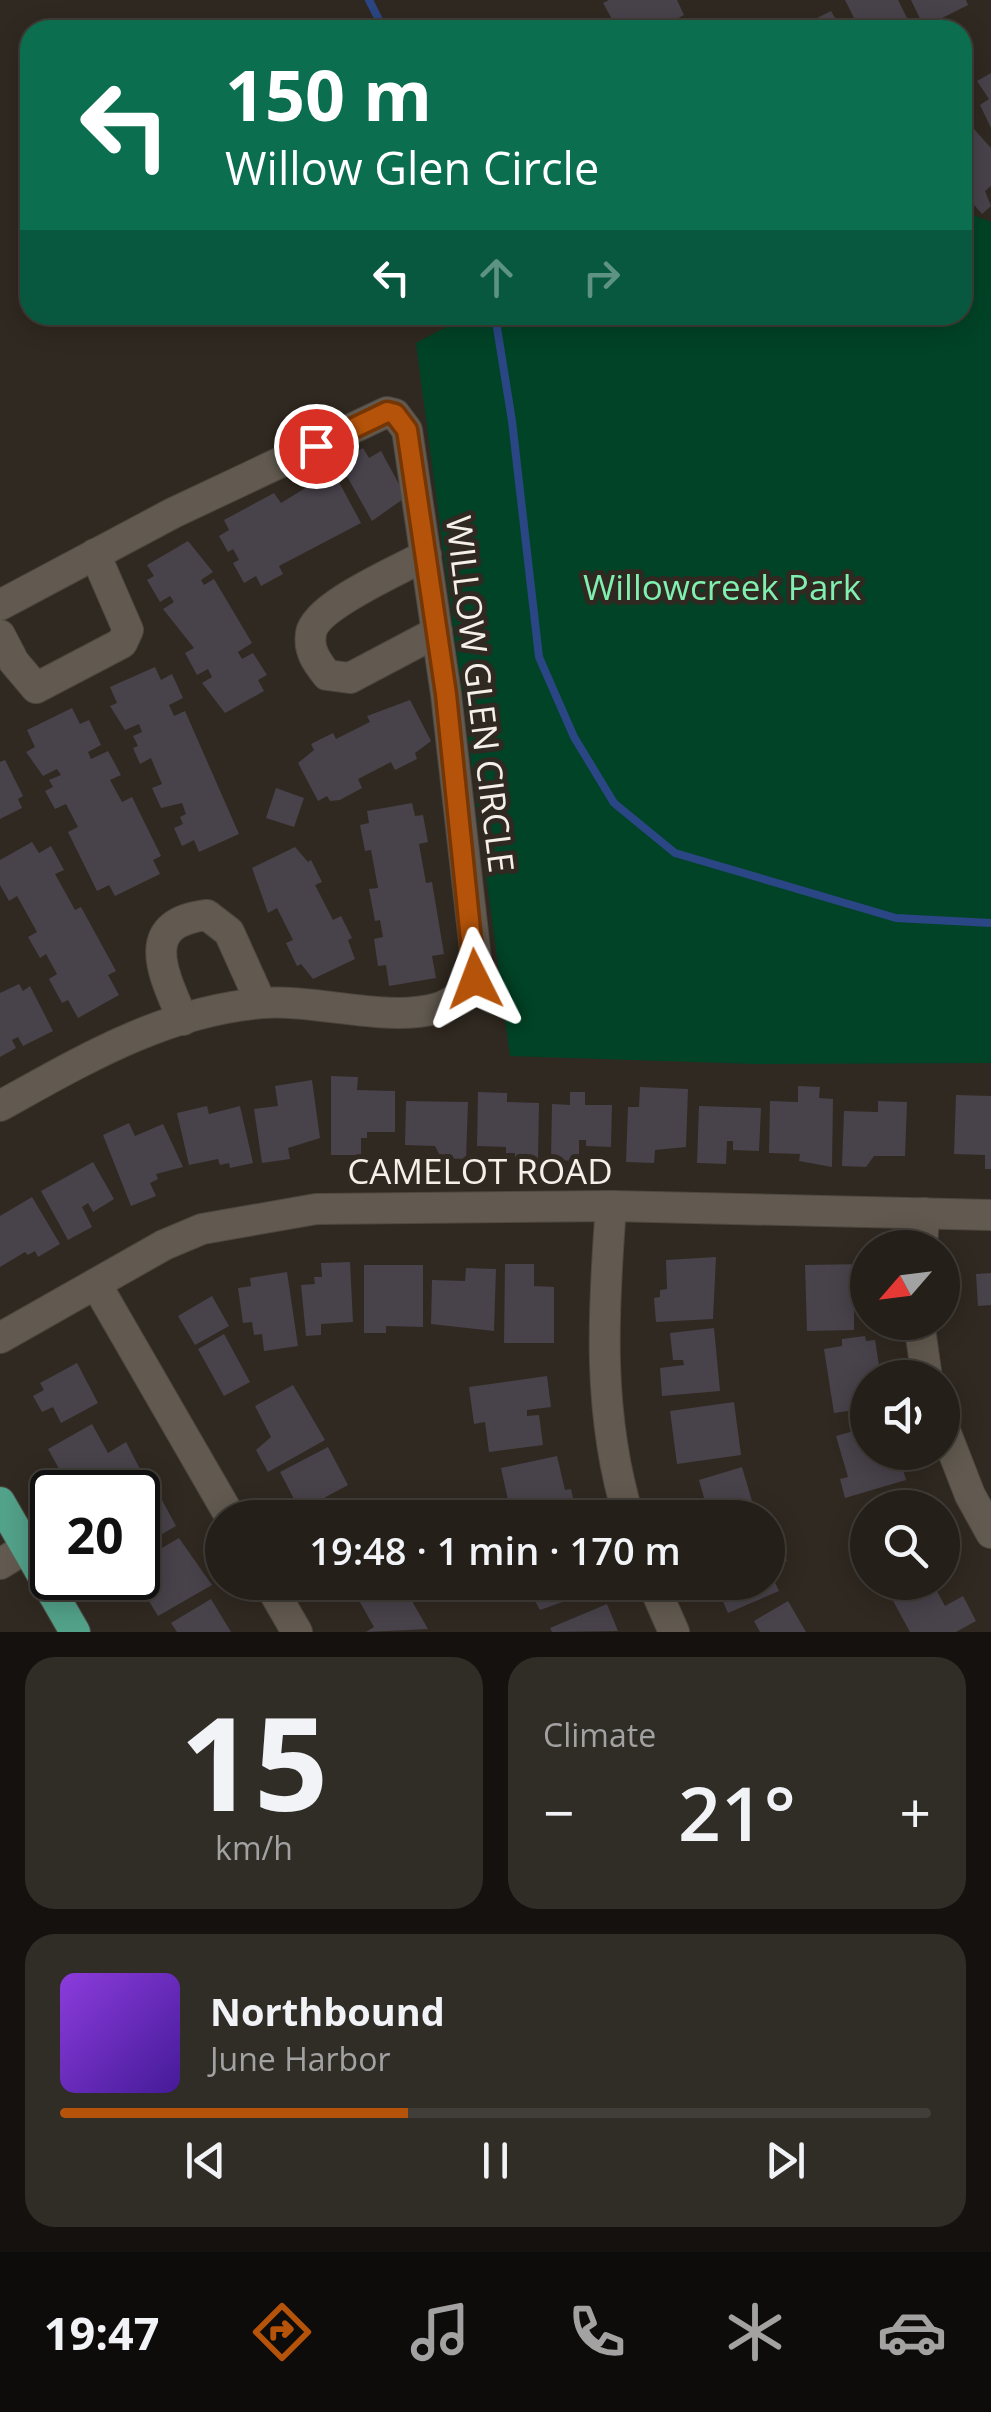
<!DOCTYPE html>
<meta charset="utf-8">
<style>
:root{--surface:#241f19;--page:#302c26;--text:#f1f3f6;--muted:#a3a2a2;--line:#413d38;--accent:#b45309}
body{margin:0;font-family:"Open Sans",sans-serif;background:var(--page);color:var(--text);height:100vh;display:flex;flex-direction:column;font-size:38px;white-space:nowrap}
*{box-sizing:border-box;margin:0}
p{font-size:32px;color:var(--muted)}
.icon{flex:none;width:55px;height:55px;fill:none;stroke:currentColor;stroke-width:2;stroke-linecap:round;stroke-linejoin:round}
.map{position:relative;height:1632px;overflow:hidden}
.details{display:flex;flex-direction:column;gap:25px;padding:25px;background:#14110e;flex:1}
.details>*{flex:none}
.top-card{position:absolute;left:20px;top:20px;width:952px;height:305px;border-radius:30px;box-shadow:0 5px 25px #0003,0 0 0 2px var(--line);background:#0b6e4f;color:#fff;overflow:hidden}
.needle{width:65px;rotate:242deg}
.controls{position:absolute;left:850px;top:1230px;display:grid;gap:20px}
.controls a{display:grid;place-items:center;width:110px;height:110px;border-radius:50%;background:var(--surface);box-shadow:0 5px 25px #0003,0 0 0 2px var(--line);font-size:50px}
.speed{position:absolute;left:30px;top:1470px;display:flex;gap:20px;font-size:50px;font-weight:700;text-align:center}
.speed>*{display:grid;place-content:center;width:130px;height:130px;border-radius:50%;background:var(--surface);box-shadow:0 5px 25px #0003,0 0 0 2px var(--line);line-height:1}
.speed .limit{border:5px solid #111;border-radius:15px;background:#fff;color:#111}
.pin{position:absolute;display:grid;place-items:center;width:85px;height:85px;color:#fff;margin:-42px;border:5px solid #fff;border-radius:50%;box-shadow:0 2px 10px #0007}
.me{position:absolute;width:110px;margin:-55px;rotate:357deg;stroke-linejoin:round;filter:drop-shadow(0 0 8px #0008)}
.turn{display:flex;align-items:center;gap:35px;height:210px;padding:0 40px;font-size:45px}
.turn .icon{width:130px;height:130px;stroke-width:2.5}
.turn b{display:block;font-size:70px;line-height:85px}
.lanes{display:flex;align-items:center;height:95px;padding:0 40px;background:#0003;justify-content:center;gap:50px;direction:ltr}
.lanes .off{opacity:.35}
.big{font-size:75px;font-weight:600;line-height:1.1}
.details .widget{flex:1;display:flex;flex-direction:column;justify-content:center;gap:15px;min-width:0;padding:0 35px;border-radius:30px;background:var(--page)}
.details .dial{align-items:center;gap:0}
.dial b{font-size:130px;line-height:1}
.song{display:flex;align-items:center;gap:30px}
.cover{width:120px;height:120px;border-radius:15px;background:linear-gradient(135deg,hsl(270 70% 55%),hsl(260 70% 35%))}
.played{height:10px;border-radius:5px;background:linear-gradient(90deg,var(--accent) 40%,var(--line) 40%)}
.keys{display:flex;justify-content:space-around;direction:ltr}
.heat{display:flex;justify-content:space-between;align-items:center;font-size:55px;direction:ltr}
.details .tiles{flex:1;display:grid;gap:25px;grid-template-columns:1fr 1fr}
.widget:last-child{grid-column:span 2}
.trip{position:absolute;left:205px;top:1500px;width:580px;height:100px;border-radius:50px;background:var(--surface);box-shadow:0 5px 25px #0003,0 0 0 2px var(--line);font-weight:600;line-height:100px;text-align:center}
.menu{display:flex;height:160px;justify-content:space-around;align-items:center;background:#0e0c0a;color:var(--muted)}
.menu .icon{width:70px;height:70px}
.menu .active{color:var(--accent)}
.menu b{font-size:45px;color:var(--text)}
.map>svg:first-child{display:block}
.green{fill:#004326}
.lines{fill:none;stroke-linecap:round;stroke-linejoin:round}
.stream{stroke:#2b4684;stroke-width:8}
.building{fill:#48424b}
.minor-casing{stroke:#4d4740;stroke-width:32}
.major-casing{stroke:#4d4740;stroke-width:32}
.minor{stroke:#625a50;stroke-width:30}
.major{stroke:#52a189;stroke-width:30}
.route-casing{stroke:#753606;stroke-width:25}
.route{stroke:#b45309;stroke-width:18}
.labels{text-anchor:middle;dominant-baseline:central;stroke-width:10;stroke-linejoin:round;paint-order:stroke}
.park-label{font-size:35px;fill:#7ff0b0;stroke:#302921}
.street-label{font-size:35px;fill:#f4efe9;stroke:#302921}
</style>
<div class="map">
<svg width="991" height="1632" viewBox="0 0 991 1632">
<rect width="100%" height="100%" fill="#302921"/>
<polygon class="green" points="963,211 991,222 991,1063 755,1064 510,1056 416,343 469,315 962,315"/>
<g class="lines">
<g class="stream">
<polyline points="369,0 384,30"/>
<polyline points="495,315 512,421 539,657 574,737 614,803 675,853 896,918 991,923"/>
</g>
</g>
<g class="building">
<polygon points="609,0 677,0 684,15 656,30 618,30 603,3"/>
<polygon points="845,0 898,0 913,30 860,30"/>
<polygon points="911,0 966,0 968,5 924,27"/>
<polygon points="831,11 842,30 816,30 811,21"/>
<polygon points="991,73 991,128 980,105 989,99 977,81"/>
<polygon points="973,128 991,148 991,186 985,191 991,206 982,214 962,191 962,137"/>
<polygon points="363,448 369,458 381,451 406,497 372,521 339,462"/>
<polygon points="333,471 361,523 279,566 283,574 261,586 256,576 244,583 233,563 239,560 233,549 228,552 219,536 229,530 224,520 274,493 281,503"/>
<polygon points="188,541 213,572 201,580 204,585 214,579 252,643 238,652 242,659 253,653 267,675 258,680 264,691 225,713 202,683 212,677 208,669 197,675 185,653 194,648 163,609 174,602 170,596 160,602 147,580 154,576 147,565"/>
<polygon points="155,667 161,680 172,674 183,698 169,705 174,716 185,711 239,834 199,852 194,840 182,846 174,828 183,824 180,817 186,814 182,803 161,808 152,788 162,784 151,758 140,764 133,748 138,746 133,736 142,732 139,724 125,730 110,706 117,703 110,687"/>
<polygon points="410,700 431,741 415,753 417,759 395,770 391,762 358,779 362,788 340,800 330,801 327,796 318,801 298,763 314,750 311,744 333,733 336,739 370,722 367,716"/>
<polygon points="72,708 80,724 89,720 101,745 88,752 91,759 108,751 121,775 110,780 122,802 132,797 161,856 153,860 160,874 115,896 109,885 97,891 68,832 78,827 66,804 55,809 45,791 53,787 49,780 61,775 57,769 43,776 26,752 35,747 27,730"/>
<polygon points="5,760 23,796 18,799 22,808 0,819 0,762"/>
<polygon points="276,788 304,798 294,827 266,818"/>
<polygon points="412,803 415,816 423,815 428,842 419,844 426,883 432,882 444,954 432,956 436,978 389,986 386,965 378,966 374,939 383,937 380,920 375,921 369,889 378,888 371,850 365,851 360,825 369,823 367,811"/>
<polygon points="32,842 39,853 51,846 64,870 55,874 75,910 81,907 116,971 108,975 119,995 78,1018 68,1000 62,1003 49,979 57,974 46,954 40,958 28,937 37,932 17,896 9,901 0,885 0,860"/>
<polygon points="295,847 308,862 311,860 322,882 315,885 333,920 341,916 352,938 348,940 355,959 313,979 301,964 297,966 286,943 293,940 277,908 268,913 252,868"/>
<polygon points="19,984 23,991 30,986 53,1031 23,1046 18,1037 12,1040 16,1048 0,1057 0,993"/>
<polygon points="331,1076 358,1077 357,1090 395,1091 395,1132 367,1132 367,1138 361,1138 361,1155 331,1155"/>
<polygon points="312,1080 320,1138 288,1148 290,1159 262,1163 254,1109 278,1106 275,1086"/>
<polygon points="798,1086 820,1087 819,1098 833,1099 832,1167 799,1161 800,1154 769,1153 770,1101 798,1102"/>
<polygon points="640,1087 688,1089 686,1147 655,1150 654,1163 626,1162 628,1107 639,1107"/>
<polygon points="478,1092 507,1093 507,1102 539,1103 538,1159 515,1158 515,1153 506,1153 506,1147 477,1146"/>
<polygon points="570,1092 585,1092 585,1105 612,1105 611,1147 586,1146 586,1140 579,1140 579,1161 551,1160 552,1104 570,1105"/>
<polygon points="956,1095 991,1096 991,1169 985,1169 985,1155 954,1154"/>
<polygon points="406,1101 468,1102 466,1159 441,1158 435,1146 405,1145"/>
<polygon points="878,1101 907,1102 905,1156 874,1156 866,1167 842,1166 844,1111 878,1112"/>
<polygon points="207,1106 209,1114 240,1106 253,1163 230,1168 229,1163 220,1165 218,1159 189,1165 177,1113"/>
<polygon points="699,1106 761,1108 759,1151 733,1150 733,1141 727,1141 726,1164 697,1163"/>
<polygon points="129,1123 135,1136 163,1124 183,1167 156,1174 158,1179 150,1183 156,1196 131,1206 103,1135"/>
<polygon points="93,1162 114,1199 93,1212 88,1203 82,1207 92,1227 68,1240 41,1191"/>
<polygon points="32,1197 60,1244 38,1257 35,1251 28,1255 25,1252 0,1267 0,1216"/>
<polygon points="716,1257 713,1319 656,1322 654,1298 660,1297 660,1290 667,1289 666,1260"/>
<polygon points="350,1262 353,1322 321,1324 321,1335 306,1336 301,1285 315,1284 314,1277 322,1277 321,1263"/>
<polygon points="505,1264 534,1264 534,1286 554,1287 554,1343 504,1343"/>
<polygon points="868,1264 868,1290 854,1291 854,1330 807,1331 805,1265"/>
<polygon points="364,1265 423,1265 423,1327 386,1326 386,1333 364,1333"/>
<polygon points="466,1268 496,1269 494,1331 431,1324 432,1280 465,1281"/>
<polygon points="287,1272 298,1346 264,1351 262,1334 254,1335 252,1322 243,1323 238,1288 251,1286 250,1278"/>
<polygon points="991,1273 991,1305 978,1306 976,1274"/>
<polygon points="212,1296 229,1326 195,1345 178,1316"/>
<polygon points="714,1328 720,1391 662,1396 660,1368 684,1365 683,1360 673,1360 670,1333"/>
<polygon points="224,1334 250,1382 224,1396 198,1349"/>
<polygon points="865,1336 866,1341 875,1340 881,1378 868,1378 868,1408 834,1413 824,1349 842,1346 842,1339"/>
<polygon points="77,1363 98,1403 61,1423 53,1407 42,1412 33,1396 44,1390 40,1383"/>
<polygon points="547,1376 551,1407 527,1410 527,1416 539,1415 543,1445 489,1452 485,1422 474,1424 469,1387"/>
<polygon points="293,1385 325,1440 268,1472 256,1450 271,1437 255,1406"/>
<polygon points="734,1402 741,1455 677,1464 670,1411"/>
<polygon points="92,1424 108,1453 126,1442 140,1469 97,1492 72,1492 48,1449"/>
<polygon points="868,1427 868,1452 898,1452 906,1480 845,1498 840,1479 848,1477 836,1436"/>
<polygon points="328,1447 348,1485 324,1498 334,1518 294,1518 286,1503 294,1499 280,1472"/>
<polygon points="557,1456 565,1490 571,1489 577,1515 545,1518 544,1512 512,1518 501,1468"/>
<polygon points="742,1467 757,1518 696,1518 717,1508 715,1502 706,1505 699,1480"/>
<polygon points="133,1478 150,1508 162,1500 176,1526 138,1548 138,1492 107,1492"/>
<polygon points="773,1528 787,1561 769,1569 779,1591 728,1613 717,1588 730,1582 768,1582 768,1530"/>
<polygon points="179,1538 212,1585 158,1616 144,1593 153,1588 138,1562"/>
<polygon points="382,1582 401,1582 428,1629 366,1632 374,1627 357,1597"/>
<polygon points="542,1582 600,1582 602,1588 540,1610 530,1592"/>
<polygon points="916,1582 932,1582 945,1606 963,1596 976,1621 956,1632 910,1632 891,1597"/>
<polygon points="211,1599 231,1632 177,1632 171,1623"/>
<polygon points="788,1601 806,1632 760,1632 754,1621"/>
<polygon points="607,1604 618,1631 552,1632 550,1628"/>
</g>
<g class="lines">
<defs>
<g id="minor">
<path d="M426,555C400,570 316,605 311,633C308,651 317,662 327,675L350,678L437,632"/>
<path d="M0,605L173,513L387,412L395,414L407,430L446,694L476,959L472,989C461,995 449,1005 438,1008C387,1023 317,999 262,1003C165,1011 83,1060 0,1106"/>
<polyline points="0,635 14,662 36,688 122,643 128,630 95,554"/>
<path d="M183,1020C165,977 135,923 207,915L229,932L261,1003"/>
<path d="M611,1206C603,1312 597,1415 629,1518"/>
<polyline points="922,1248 924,1213"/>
<polyline points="96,1284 231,1518"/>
<polyline points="919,1322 927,1378"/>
<polyline points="0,1338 164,1245 202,1229 316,1209 611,1206 991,1215"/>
<polyline points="942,1423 970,1495 991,1533"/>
<polyline points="0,1564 26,1548"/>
<polyline points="268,1582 297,1632"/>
<polyline points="652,1582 674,1632"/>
</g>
<polyline id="major" points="0,1502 75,1632"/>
</defs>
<use href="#minor" class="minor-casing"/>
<use href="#major" class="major-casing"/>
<use href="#minor" class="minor"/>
<use href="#major" class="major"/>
</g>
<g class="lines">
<defs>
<polyline id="route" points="316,446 387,412 395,414 407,430 446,694 475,979"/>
</defs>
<use href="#route" class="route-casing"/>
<use href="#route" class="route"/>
</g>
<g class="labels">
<g class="park-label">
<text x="722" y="586">Willowcreek Park</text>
</g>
<g class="street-label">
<text transform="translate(481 694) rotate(83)">WILLOW GLEN CIRCLE</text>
<text x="480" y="1170">CAMELOT ROAD</text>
</g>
</g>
</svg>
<div class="controls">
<a><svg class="needle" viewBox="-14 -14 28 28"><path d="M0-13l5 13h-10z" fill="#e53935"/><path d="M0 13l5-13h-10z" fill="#a3a2a2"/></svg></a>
<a><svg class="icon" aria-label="sound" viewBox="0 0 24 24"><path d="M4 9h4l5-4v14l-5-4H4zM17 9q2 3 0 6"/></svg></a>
<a><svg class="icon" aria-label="search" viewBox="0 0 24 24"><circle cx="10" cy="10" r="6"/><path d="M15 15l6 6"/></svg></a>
</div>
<div class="speed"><div class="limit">20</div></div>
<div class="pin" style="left:316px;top:446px;background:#d93025"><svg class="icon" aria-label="arrive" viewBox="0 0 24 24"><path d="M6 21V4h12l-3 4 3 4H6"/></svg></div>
<svg class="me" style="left:475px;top:979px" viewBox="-20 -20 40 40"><path d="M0-17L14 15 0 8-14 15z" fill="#b45309" stroke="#fff" stroke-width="4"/></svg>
<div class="trip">19:48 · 1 min · 170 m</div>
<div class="top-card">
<div class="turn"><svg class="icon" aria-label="left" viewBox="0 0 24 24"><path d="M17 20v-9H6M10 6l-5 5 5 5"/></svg><div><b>150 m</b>Willow Glen Circle</div></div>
<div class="lanes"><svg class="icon" aria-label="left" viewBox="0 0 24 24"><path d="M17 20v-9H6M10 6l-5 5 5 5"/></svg><svg class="icon off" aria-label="ahead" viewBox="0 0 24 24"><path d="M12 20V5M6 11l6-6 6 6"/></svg><svg class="icon off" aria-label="right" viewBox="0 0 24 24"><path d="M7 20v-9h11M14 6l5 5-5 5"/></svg></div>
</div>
</div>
<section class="details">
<div class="tiles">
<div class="widget dial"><b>15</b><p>km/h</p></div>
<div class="widget"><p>Climate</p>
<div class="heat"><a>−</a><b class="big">21°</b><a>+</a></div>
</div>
<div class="widget">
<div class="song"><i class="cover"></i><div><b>Northbound</b><p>June Harbor</p></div></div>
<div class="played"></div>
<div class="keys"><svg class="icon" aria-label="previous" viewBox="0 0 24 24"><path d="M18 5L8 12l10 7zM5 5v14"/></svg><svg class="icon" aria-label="pause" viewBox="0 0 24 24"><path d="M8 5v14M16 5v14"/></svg><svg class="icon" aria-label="next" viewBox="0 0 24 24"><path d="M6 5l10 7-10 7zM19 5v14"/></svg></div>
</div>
</div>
</section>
<nav class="menu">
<b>19:47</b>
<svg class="icon active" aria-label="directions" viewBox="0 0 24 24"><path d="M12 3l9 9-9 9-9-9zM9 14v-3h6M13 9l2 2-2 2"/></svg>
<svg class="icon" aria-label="music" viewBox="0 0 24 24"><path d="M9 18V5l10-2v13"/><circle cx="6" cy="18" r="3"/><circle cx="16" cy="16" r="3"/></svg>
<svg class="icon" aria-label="phone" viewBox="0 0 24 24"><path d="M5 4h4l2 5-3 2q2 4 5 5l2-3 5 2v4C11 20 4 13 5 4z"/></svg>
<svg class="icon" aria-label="climate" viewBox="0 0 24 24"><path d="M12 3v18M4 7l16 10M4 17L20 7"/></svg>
<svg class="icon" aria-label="car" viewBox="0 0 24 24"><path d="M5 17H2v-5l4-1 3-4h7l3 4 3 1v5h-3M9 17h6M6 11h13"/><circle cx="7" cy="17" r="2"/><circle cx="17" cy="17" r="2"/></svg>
</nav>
